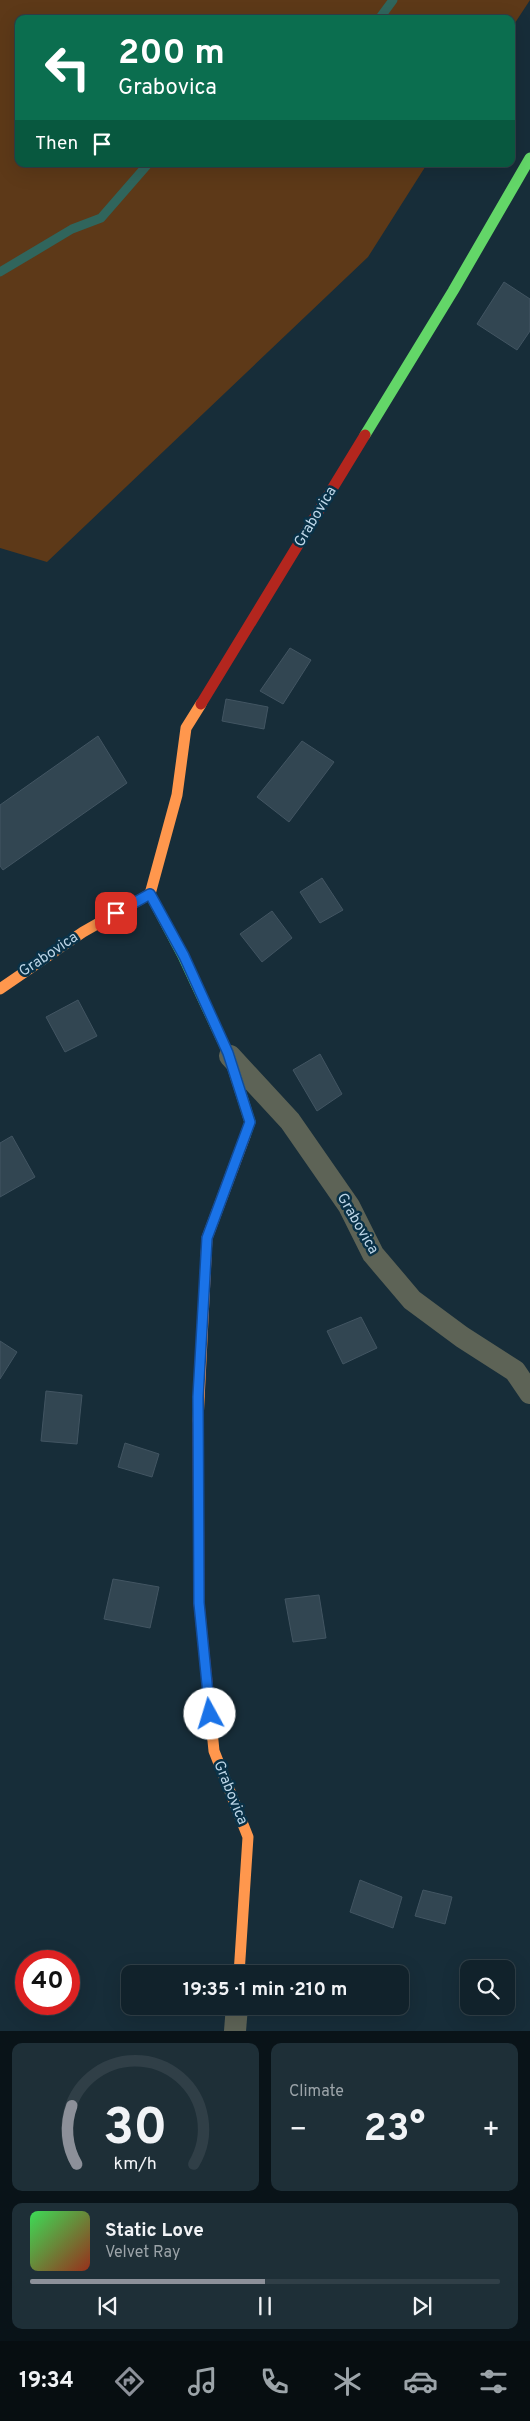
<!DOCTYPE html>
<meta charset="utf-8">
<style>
:root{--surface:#11222b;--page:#1e2f37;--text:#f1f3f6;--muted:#9ca4a9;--line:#303f47;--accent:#8c9099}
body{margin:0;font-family:Overpass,sans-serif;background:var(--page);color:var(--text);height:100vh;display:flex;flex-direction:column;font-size:19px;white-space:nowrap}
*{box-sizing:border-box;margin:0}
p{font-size:16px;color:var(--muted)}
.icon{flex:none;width:28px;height:28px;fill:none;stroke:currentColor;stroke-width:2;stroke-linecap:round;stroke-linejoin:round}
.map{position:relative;height:2031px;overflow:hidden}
.panel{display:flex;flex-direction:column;gap:12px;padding:12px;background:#091318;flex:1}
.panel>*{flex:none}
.guide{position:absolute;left:15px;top:15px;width:500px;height:152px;border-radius:10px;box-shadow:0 5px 20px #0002,0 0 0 1px var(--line);background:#0b6e4f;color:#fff;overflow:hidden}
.tools{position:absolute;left:460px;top:1960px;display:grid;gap:10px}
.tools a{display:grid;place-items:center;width:55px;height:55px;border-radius:10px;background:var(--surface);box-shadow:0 5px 20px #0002,0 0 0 1px var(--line);font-size:25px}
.speed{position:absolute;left:15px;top:1950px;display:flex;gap:10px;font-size:25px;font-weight:700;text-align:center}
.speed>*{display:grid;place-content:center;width:65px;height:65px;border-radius:50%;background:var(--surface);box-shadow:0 5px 20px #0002,0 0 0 1px var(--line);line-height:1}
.speed .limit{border:8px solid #d22;background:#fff;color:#111}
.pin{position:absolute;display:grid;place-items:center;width:42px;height:42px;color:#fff;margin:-21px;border-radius:10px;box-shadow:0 2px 8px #0006}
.me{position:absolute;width:55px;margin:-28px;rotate:354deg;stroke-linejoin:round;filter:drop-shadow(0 0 4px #0008)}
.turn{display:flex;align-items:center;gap:18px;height:105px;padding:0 20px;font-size:22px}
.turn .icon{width:65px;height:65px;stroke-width:2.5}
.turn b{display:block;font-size:35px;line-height:42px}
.then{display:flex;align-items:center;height:48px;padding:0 20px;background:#0003;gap:10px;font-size:19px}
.big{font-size:38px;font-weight:700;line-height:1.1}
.panel .card{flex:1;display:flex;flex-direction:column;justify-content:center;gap:8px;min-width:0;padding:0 18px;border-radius:10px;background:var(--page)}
.panel .dial{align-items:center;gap:0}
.dial svg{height:130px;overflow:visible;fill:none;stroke:var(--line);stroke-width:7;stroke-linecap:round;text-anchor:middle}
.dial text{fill:var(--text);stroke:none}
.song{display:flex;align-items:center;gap:15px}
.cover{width:60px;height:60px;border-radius:8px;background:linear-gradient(135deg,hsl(130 70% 55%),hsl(10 70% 35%))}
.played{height:5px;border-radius:2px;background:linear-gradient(90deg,var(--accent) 50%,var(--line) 50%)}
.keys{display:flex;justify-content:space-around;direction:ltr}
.heat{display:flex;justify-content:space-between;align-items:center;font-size:28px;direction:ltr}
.panel .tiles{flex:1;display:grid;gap:12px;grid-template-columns:1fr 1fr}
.card:last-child{grid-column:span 2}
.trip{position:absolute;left:121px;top:1965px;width:288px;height:50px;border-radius:10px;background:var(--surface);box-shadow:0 5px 20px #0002,0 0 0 1px var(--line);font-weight:700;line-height:50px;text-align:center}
.dock{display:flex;height:80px;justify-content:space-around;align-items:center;background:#070e11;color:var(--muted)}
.dock .icon{width:35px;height:35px}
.dock .selected{color:var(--accent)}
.dock b{font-size:22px;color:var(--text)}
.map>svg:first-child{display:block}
.green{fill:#5d3918}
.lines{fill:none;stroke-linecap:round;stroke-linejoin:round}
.stream{stroke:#30655c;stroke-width:9}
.building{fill:#324652;stroke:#425562}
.street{stroke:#5d6356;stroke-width:22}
.fast{stroke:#63d668;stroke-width:11}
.slow{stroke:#ff974d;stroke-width:11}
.jam{stroke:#b3261e;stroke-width:11}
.route-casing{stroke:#114b97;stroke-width:12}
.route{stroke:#1a73e8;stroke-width:9}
.labels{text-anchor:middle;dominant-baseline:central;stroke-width:5;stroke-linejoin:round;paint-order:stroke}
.street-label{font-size:15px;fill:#bcd5e7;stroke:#093147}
</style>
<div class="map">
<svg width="530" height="2031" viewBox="0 0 530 2031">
<rect width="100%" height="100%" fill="#172d39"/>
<polygon class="green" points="0,0 530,0 511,29 511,19 19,19 19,164 427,164 368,257 47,562 0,548"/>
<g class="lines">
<g class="stream">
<polyline points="379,19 393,0"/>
<polyline points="0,272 72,229 101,218 148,164"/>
</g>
</g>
<g class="building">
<polygon points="504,282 530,299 530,331 517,350 477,324"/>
<polygon points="290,648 311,660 283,704 260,691"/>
<polygon points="226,699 268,707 264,729 222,721"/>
<polygon points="98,736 127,783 3,870 0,866 0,805"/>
<polygon points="302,741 334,762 289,822 257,797"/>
<polygon points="322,878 343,910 320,923 300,892"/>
<polygon points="272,911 292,938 262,962 240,934"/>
<polygon points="78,1000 97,1036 65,1052 46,1017"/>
<polygon points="320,1054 342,1094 317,1111 293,1070"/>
<polygon points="12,1136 35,1177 0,1197 0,1143"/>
<polygon points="361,1317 377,1348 343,1364 327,1331"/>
<polygon points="0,1341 17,1352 0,1379"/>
<polygon points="46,1391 82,1395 77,1444 41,1441"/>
<polygon points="125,1443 159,1454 152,1477 118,1467"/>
<polygon points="113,1579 159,1587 150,1628 104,1619"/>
<polygon points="319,1595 326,1638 293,1642 285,1599"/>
<polygon points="360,1880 402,1897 393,1928 350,1912"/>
<polygon points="423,1890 452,1897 445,1924 415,1916"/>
</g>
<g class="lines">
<g class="street">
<polyline points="230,1056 290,1121 349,1206 373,1254 412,1300 462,1337 515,1371 530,1393"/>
<polyline points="235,2031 237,2006"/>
</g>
<g class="fast">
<polyline points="365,435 453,291 530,158"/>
<polyline points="150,894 183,956 228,1053 250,1122 245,1136"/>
</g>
<g class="slow">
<polyline points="0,989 83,932 150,894 177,795 186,728 201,704"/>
<polyline points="198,1421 207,1238 245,1136"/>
<polyline points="208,1691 214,1751 248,1837 239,1974"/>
</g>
<g class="jam">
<polyline points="201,704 365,435"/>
<polyline points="198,1421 199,1603 208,1691"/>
</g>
</g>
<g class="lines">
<defs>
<polyline id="route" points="116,913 150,894 184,956 228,1053 250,1122 207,1238 198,1397 199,1603 210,1714"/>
</defs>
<use href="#route" class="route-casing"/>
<use href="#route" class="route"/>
</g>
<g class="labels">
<g class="street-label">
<text transform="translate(316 517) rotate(-59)">Grabovica</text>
<text transform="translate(49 955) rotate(-34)">Grabovica</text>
<text transform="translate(357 1224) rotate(60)">Grabovica</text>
<text transform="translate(230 1793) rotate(68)">Grabovica</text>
</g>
</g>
</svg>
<div class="tools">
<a><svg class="icon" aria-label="search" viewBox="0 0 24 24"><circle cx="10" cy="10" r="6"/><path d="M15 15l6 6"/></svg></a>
</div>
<div class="speed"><div class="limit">40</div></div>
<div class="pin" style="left:116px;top:913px;background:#d93025"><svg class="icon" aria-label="arrive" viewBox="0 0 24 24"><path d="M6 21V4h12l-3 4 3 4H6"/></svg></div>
<svg class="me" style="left:210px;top:1714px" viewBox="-20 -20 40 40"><circle r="19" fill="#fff"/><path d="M0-13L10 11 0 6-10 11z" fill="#1a73e8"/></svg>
<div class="trip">19:35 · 1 min · 210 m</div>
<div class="guide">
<div class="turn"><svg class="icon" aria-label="left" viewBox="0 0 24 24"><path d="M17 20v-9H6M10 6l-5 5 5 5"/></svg><div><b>200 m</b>Grabovica</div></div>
<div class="then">Then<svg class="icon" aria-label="arrive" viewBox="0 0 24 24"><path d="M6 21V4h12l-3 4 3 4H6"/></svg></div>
</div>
</div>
<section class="panel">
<div class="tiles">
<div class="card dial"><svg viewBox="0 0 100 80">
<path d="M14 69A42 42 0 1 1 86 69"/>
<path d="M14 69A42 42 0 0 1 11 33" stroke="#8c9099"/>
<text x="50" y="56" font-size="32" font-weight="700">30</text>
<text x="50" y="72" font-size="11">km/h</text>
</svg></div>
<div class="card"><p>Climate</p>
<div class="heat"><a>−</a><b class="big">23°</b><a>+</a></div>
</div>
<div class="card">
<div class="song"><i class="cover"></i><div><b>Static Love</b><p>Velvet Ray</p></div></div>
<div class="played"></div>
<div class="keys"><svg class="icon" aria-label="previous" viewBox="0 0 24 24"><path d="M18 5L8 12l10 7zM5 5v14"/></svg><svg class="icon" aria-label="pause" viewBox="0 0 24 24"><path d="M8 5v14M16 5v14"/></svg><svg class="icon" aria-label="next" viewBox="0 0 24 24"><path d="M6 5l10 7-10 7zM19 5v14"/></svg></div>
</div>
</div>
</section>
<nav class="dock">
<b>19:34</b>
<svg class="icon selected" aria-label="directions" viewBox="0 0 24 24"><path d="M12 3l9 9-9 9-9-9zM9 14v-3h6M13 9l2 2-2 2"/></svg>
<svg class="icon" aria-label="music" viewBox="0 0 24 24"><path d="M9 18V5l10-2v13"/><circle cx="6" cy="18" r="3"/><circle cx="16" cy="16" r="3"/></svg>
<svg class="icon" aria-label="phone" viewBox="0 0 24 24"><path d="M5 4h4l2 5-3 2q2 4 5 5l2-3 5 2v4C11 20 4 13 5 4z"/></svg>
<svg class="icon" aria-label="climate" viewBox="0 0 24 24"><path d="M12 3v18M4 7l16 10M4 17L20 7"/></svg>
<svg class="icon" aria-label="car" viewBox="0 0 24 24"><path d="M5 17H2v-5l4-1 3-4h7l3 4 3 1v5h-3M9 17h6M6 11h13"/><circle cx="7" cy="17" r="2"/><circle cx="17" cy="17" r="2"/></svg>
<svg class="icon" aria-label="filters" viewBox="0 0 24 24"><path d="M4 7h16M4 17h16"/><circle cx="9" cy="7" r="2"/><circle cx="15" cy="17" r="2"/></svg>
</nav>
